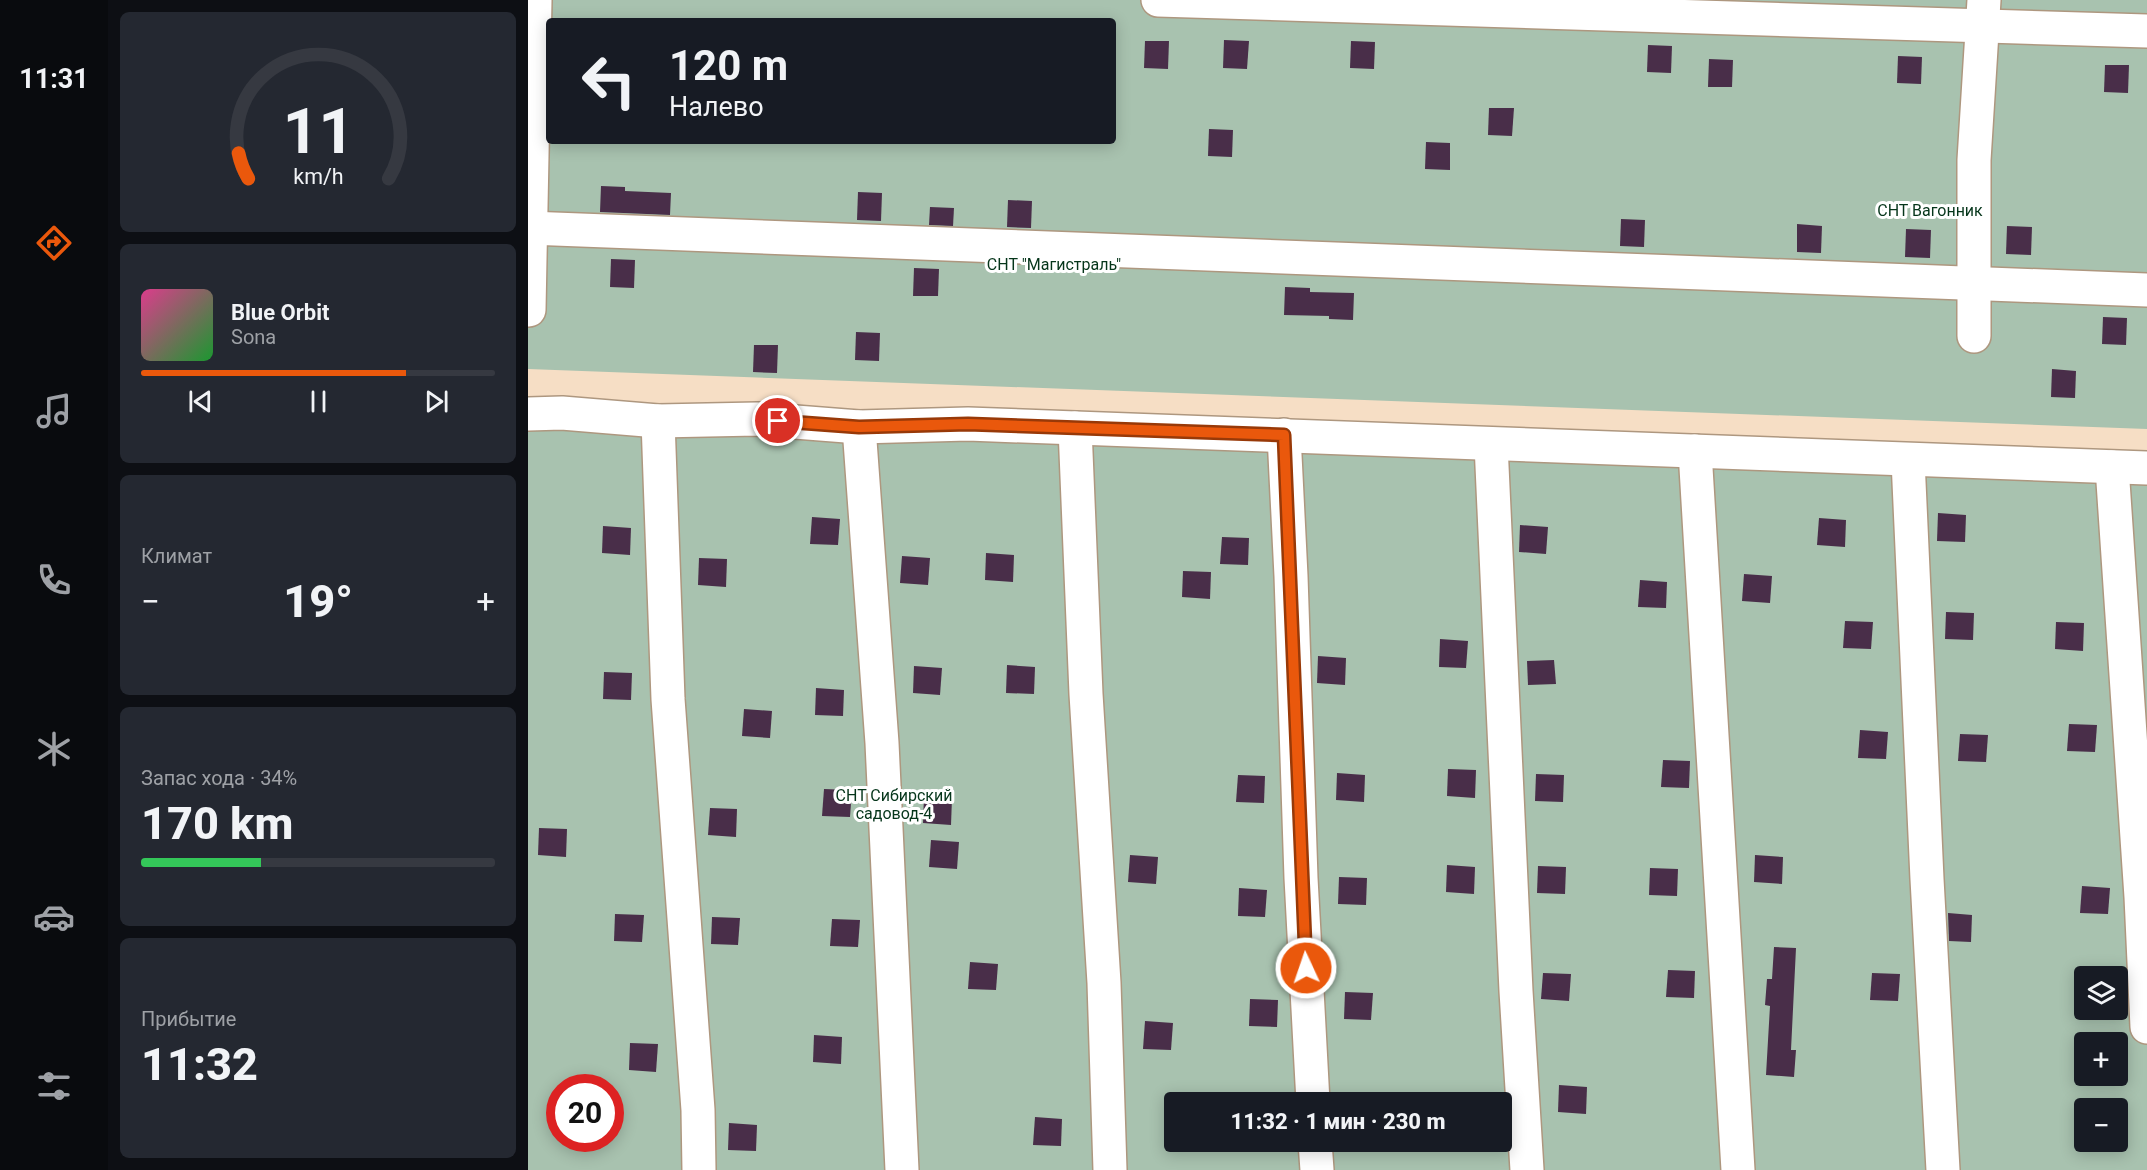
<!DOCTYPE html>
<html lang="ru">
<meta charset="utf-8">
<style>
:root{--surface:#171b24;--page:#242831;--text:#f1f3f6;--muted:#9ea1a6;--line:#363941;--accent:#ea580c}
body{margin:0;font-family:Roboto,sans-serif;background:var(--page);color:var(--text);height:100vh;display:flex;flex-direction:column;font-size:22px;white-space:nowrap}
*{box-sizing:border-box;margin:0}
p{font-size:20px;color:var(--muted)}
.icon{flex:none;width:33px;height:33px;fill:none;stroke:currentColor;stroke-width:2;stroke-linecap:round;stroke-linejoin:round}
.map{position:relative;flex:1;overflow:hidden}
.sheet{display:flex;flex-direction:column;gap:12px;padding:12px;background:#0d0f14;width:420px}
.sheet>*{flex:none}
.hud{position:absolute;left:18px;top:18px;width:570px;height:126px;border-radius:6px;box-shadow:0 3px 15px #0003;background:#171b24;color:var(--text);overflow:hidden}
.fabs{position:absolute;left:1546px;top:966px;display:grid;gap:12px}
.fabs a{display:grid;place-items:center;width:54px;height:54px;border-radius:6px;background:var(--surface);box-shadow:0 3px 15px #0003;font-size:30px}
.speed{position:absolute;left:18px;top:1074px;display:flex;gap:12px;font-size:30px;font-weight:700;text-align:center}
.speed>*{display:grid;place-content:center;width:78px;height:78px;border-radius:50%;background:var(--surface);box-shadow:0 3px 15px #0003;line-height:1}
.speed .limit{border:9px solid #d22;background:#fff;color:#111}
.pin{position:absolute;display:grid;place-items:center;width:51px;height:51px;color:#fff;margin:-26px;border:3px solid #fff;border-radius:50%;box-shadow:0 2px 6px #0007}
.me{position:absolute;width:66px;margin:-33px;rotate:357deg;stroke-linejoin:round;filter:drop-shadow(0 0 4px #0008)}
.turn{display:flex;align-items:center;gap:21px;height:126px;padding:0 24px;font-size:27px}
.turn .icon{width:78px;height:78px;stroke-width:2.5}
.turn b{display:block;font-size:42px;line-height:51px}
.big{font-size:45px;font-weight:800;line-height:1.1}
.sheet .card{flex:1;display:flex;flex-direction:column;justify-content:center;gap:9px;min-width:0;padding:0 21px;border-radius:9px;background:var(--page)}
.sheet .dial{align-items:center;gap:0}
.dial svg{height:156px;overflow:visible;fill:none;stroke:var(--line);stroke-width:7;stroke-linecap:round;text-anchor:middle}
.dial text{fill:var(--text);stroke:none}
.song{display:flex;align-items:center;gap:18px}
.cover{width:72px;height:72px;border-radius:9px;background:linear-gradient(135deg,hsl(330 70% 55%),hsl(130 70% 35%))}
.played{height:6px;border-radius:3px;background:linear-gradient(90deg,var(--accent) 75%,var(--line) 75%)}
.keys{display:flex;justify-content:space-around;direction:ltr}
.heat{display:flex;justify-content:space-between;align-items:center;font-size:33px;direction:ltr}
.charge{height:9px;border-radius:4px;background:linear-gradient(90deg,#34c759 34%,var(--line) 0)}
.trip{position:absolute;left:636px;top:1092px;width:348px;height:60px;border-radius:6px;background:var(--surface);box-shadow:0 3px 15px #0003;font-weight:800;line-height:60px;text-align:center}
main{display:flex;flex:1;min-height:0}
.tab-bar{display:flex;flex-direction:column;width:108px;justify-content:space-around;align-items:center;background:#090b0e;color:var(--muted)}
.tab-bar .icon{width:42px;height:42px}
.tab-bar .active{color:var(--accent)}
.tab-bar b{font-size:27px;color:var(--text)}
.map>svg:first-child{display:block}
.green{fill:#a8c2af;fill-rule:evenodd}
.building{fill:#492e49}
.lines{fill:none;stroke-linecap:round;stroke-linejoin:round}
.minor-casing{stroke:#ae977f;stroke-width:36}
.minor{stroke:#fff;stroke-width:33}
.route-casing{stroke:#983908;stroke-width:15}
.route{stroke:#ea580c;stroke-width:10}
.labels{text-anchor:middle;dominant-baseline:central;stroke-width:6;stroke-linejoin:round;paint-order:stroke}
.park-label{font-size:16px;fill:#05351a;stroke:#fff}
</style>
<main>
<nav class="tab-bar">
<b>11:31</b>
<svg class="icon active" aria-label="directions" viewBox="0 0 24 24"><path d="M12 3l9 9-9 9-9-9zM9 14v-3h6M13 9l2 2-2 2"/></svg>
<svg class="icon" aria-label="music" viewBox="0 0 24 24"><path d="M9 18V5l10-2v13"/><circle cx="6" cy="18" r="3"/><circle cx="16" cy="16" r="3"/></svg>
<svg class="icon" aria-label="phone" viewBox="0 0 24 24"><path d="M5 4h4l2 5-3 2q2 4 5 5l2-3 5 2v4C11 20 4 13 5 4z"/></svg>
<svg class="icon" aria-label="climate" viewBox="0 0 24 24"><path d="M12 3v18M4 7l16 10M4 17L20 7"/></svg>
<svg class="icon" aria-label="car" viewBox="0 0 24 24"><path d="M5 17H2v-5l4-1 3-4h7l3 4 3 1v5h-3M9 17h6M6 11h13"/><circle cx="7" cy="17" r="2"/><circle cx="17" cy="17" r="2"/></svg>
<svg class="icon" aria-label="filters" viewBox="0 0 24 24"><path d="M4 7h16M4 17h16"/><circle cx="9" cy="7" r="2"/><circle cx="15" cy="17" r="2"/></svg>
</nav>
<section class="sheet">
<div class="card dial"><svg viewBox="0 0 100 80">
<path d="M14 69A42 42 0 1 1 86 69"/>
<path d="M14 69A42 42 0 0 1 9 56" stroke="#ea580c"/>
<text x="50" y="56" font-size="32" font-weight="700">11</text>
<text x="50" y="72" font-size="11">km/h</text>
</svg></div>
<div class="card">
<div class="song"><i class="cover"></i><div><b>Blue Orbit</b><p>Sona</p></div></div>
<div class="played"></div>
<div class="keys"><svg class="icon" aria-label="previous" viewBox="0 0 24 24"><path d="M18 5L8 12l10 7zM5 5v14"/></svg><svg class="icon" aria-label="pause" viewBox="0 0 24 24"><path d="M8 5v14M16 5v14"/></svg><svg class="icon" aria-label="next" viewBox="0 0 24 24"><path d="M6 5l10 7-10 7zM19 5v14"/></svg></div>
</div>
<div class="card"><p>Климат</p>
<div class="heat"><a>−</a><b class="big">19°</b><a>+</a></div>
</div>
<div class="card"><p>Запас хода · 34%</p><b class="big">170 km</b><div class="charge"></div></div>
<div class="card"><p>Прибытие</p><b class="big">11:32</b></div>
</section>
<div class="map">
<svg width="1619" height="1170" viewBox="0 0 1619 1170">
<rect width="100%" height="100%" fill="#f6dec5"/>
<g class="green">
<path d="M0,0H1619V429L0,369ZM21,21H585V141H21Z"/>
<path d="M0,427L1619,475V1170H0ZM1557,976H1590V1010H1557ZM1557,1042H1590V1076H1557ZM32,1088H82V1138H32ZM646,1102H974V1142H646ZM1557,1108H1590V1142H1557Z"/>
</g>
<g class="building">
<polygon points="696,40 721,41 719,69 695,68"/>
<polygon points="617,41 641,41 640,69 616,68"/>
<polygon points="823,41 847,42 846,69 822,68"/>
<polygon points="1120,45 1144,46 1143,73 1119,72"/>
<polygon points="1370,56 1394,57 1393,84 1369,83"/>
<polygon points="1181,59 1205,60 1204,87 1180,87"/>
<polygon points="1577,65 1601,65 1600,93 1576,92"/>
<polygon points="961,108 986,108 984,136 960,135"/>
<polygon points="681,129 705,130 704,157 680,156"/>
<polygon points="898,142 922,143 922,170 897,169"/>
<polygon points="73,186 97,187 97,191 143,193 142,215 72,212"/>
<polygon points="330,192 354,193 353,221 329,220"/>
<polygon points="480,200 504,201 503,228 479,227"/>
<polygon points="402,207 426,208 425,226 401,225"/>
<polygon points="1093,219 1117,220 1116,247 1092,246"/>
<polygon points="1269,224 1294,226 1293,253 1269,252"/>
<polygon points="1479,226 1504,227 1503,255 1478,254"/>
<polygon points="1378,229 1403,230 1402,258 1377,257"/>
<polygon points="83,259 107,260 106,288 82,287"/>
<polygon points="386,268 411,269 410,296 385,296"/>
<polygon points="757,287 782,288 782,292 826,293 825,320 801,319 801,316 756,315"/>
<polygon points="1575,317 1599,318 1598,345 1574,344"/>
<polygon points="328,332 352,333 351,361 327,360"/>
<polygon points="226,345 250,345 249,373 225,372"/>
<polygon points="1524,369 1548,371 1547,398 1523,397"/>
<polygon points="1410,513 1438,515 1437,542 1409,541"/>
<polygon points="284,517 312,519 310,545 282,544"/>
<polygon points="1291,518 1318,520 1317,547 1289,545"/>
<polygon points="992,525 1020,527 1018,554 991,552"/>
<polygon points="75,526 103,528 102,555 74,553"/>
<polygon points="694,537 721,538 720,565 692,564"/>
<polygon points="458,553 486,555 485,582 457,580"/>
<polygon points="374,556 402,558 400,585 372,583"/>
<polygon points="171,558 199,559 198,587 170,585"/>
<polygon points="655,571 683,572 682,599 654,597"/>
<polygon points="1216,574 1244,576 1242,603 1214,601"/>
<polygon points="1112,580 1139,582 1138,608 1110,607"/>
<polygon points="1418,612 1446,613 1445,640 1417,639"/>
<polygon points="1317,621 1345,622 1343,649 1315,648"/>
<polygon points="1528,622 1556,623 1555,651 1527,649"/>
<polygon points="912,639 940,641 938,668 911,667"/>
<polygon points="790,656 818,658 817,685 789,683"/>
<polygon points="1026,660 1028,684 1000,685 999,661"/>
<polygon points="479,665 507,667 506,694 478,693"/>
<polygon points="386,666 414,668 412,695 385,693"/>
<polygon points="76,672 104,673 103,700 75,699"/>
<polygon points="288,688 316,690 315,716 287,715"/>
<polygon points="216,709 244,711 242,738 214,736"/>
<polygon points="1541,724 1569,725 1567,752 1539,751"/>
<polygon points="1332,730 1360,732 1358,759 1330,758"/>
<polygon points="1432,734 1460,735 1458,762 1430,761"/>
<polygon points="1135,760 1162,761 1161,788 1133,787"/>
<polygon points="920,769 948,770 947,798 919,796"/>
<polygon points="809,773 837,775 836,802 808,800"/>
<polygon points="1008,774 1036,775 1035,802 1007,801"/>
<polygon points="710,775 737,776 736,803 708,802"/>
<polygon points="296,789 324,790 322,817 294,816"/>
<polygon points="396,796 424,798 423,825 395,823"/>
<polygon points="182,808 209,809 208,837 180,835"/>
<polygon points="11,828 39,829 38,857 10,855"/>
<polygon points="403,840 431,842 429,869 401,867"/>
<polygon points="602,855 630,857 628,884 600,882"/>
<polygon points="1227,855 1255,857 1254,884 1226,882"/>
<polygon points="919,865 947,867 946,894 918,892"/>
<polygon points="1010,866 1038,867 1037,894 1009,893"/>
<polygon points="1122,868 1150,869 1149,896 1121,895"/>
<polygon points="811,877 839,878 838,905 810,904"/>
<polygon points="1554,886 1582,888 1580,914 1552,913"/>
<polygon points="711,888 739,890 737,917 710,916"/>
<polygon points="1420,913 1444,915 1443,942 1421,941"/>
<polygon points="87,914 116,915 114,942 86,941"/>
<polygon points="184,917 212,918 210,945 183,944"/>
<polygon points="304,919 332,920 330,947 302,946"/>
<polygon points="1246,947 1268,948 1263,1050 1268,1050 1266,1077 1238,1075 1242,1006 1237,1005 1239,979 1244,979"/>
<polygon points="442,962 470,964 468,990 440,989"/>
<polygon points="1140,970 1167,971 1166,998 1138,997"/>
<polygon points="1015,973 1043,974 1041,1001 1013,999"/>
<polygon points="1344,973 1372,974 1370,1001 1342,1000"/>
<polygon points="817,992 845,993 843,1020 816,1019"/>
<polygon points="722,999 750,1000 749,1027 721,1026"/>
<polygon points="617,1021 645,1023 643,1050 615,1049"/>
<polygon points="286,1035 314,1037 313,1064 285,1062"/>
<polygon points="102,1043 130,1044 128,1072 101,1070"/>
<polygon points="1031,1085 1059,1087 1058,1114 1030,1112"/>
<polygon points="507,1117 534,1119 533,1146 505,1145"/>
<polygon points="201,1123 229,1125 228,1151 200,1150"/>
</g>
<g class="lines">
<defs>
<g id="minor">
<polyline points="630,0 1619,31"/>
<polyline points="0,228 1619,290"/>
<polyline points="1,310 7,0"/>
<polyline points="1446,336 1446,160 1456,0"/>
<polyline points="0,414 34,413 130,421 229,419 331,427 440,424 1619,468"/>
<polyline points="130,421 140,699 170,1110 171,1170"/>
<polyline points="331,427 354,743 374,1170"/>
<polyline points="547,428 558,694 576,983 582,1170"/>
<polyline points="756,435 763,576 773,878 785,1102"/>
<polyline points="963,444 988,991 999,1170"/>
<polyline points="1167,451 1210,1170"/>
<polyline points="1380,460 1399,879 1415,1170"/>
<polyline points="1584,467 1613,897 1619,1027"/>
<polyline points="787,1142 789,1170"/>
</g>
</defs>
<use href="#minor" class="minor-casing"/>
<use href="#minor" class="minor"/>
</g>
<g class="lines">
<defs>
<polyline id="route" points="250,421 331,427 440,424 756,435 778,968"/>
</defs>
<use href="#route" class="route-casing"/>
<use href="#route" class="route"/>
</g>
<g class="labels">
<g class="park-label">
<text x="1402" y="210">СНТ Вагонник</text>
<text x="526" y="264">СНТ "Магистраль"</text>
<text x="366" y="795">СНТ Сибирский<tspan x="366" dy="18">садовод-4</tspan></text>
</g>
</g>
</svg>
<div class="fabs">
<a><svg class="icon" aria-label="layers" viewBox="0 0 24 24"><path d="M12 4l9 5-9 5-9-5zM3 14l9 5 9-5"/></svg></a>
<a>+</a>
<a>−</a>
</div>
<div class="speed"><div class="limit">20</div></div>
<div class="pin" style="left:250px;top:421px;background:#d93025"><svg class="icon" aria-label="arrive" viewBox="0 0 24 24"><path d="M6 21V4h12l-3 4 3 4H6"/></svg></div>
<svg class="me" style="left:778px;top:968px" viewBox="-20 -20 40 40"><circle r="17" fill="#ea580c" stroke="#fff" stroke-width="3"/><path d="M0-11L8 9 0 5-8 9z" fill="#fff"/></svg>
<div class="trip">11:32 · 1 мин · 230 m</div>
<div class="hud">
<div class="turn"><svg class="icon" aria-label="left" viewBox="0 0 24 24"><path d="M17 20v-9H6M10 6l-5 5 5 5"/></svg><div><b>120 m</b>Налево</div></div>
</div>
</div>
</main>
